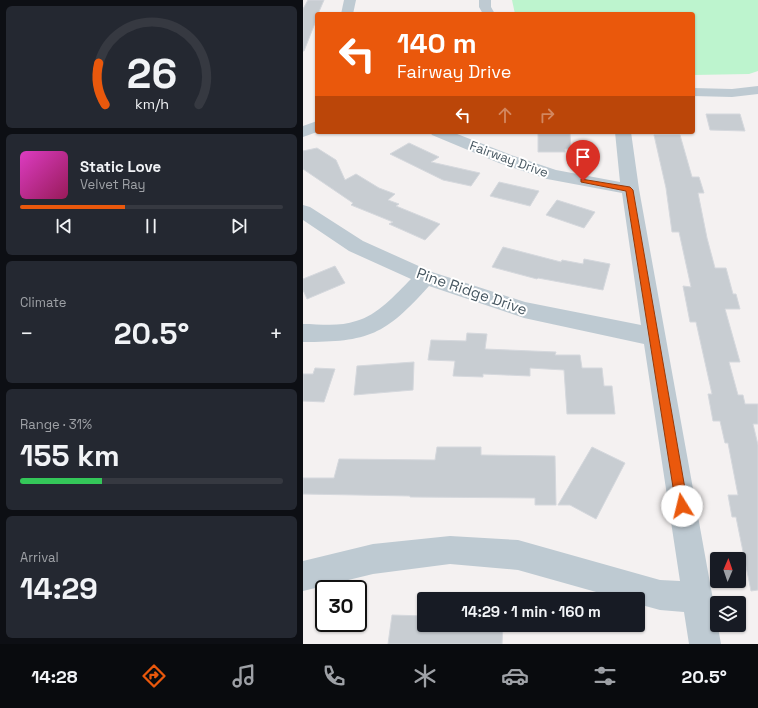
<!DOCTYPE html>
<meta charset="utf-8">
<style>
:root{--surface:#171b24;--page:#242831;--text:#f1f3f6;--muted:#9ea1a6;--line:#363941;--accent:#ea580c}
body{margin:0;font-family:"Space Grotesk",sans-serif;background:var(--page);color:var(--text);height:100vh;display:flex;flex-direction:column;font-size:15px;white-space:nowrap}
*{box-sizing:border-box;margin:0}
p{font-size:13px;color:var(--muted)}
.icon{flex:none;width:22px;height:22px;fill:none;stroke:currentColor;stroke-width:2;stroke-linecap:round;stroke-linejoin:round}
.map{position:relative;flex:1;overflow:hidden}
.drawer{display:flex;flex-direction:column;gap:6px;padding:6px;background:#0d0f14;width:303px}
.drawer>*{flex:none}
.banner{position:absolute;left:12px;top:12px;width:380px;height:122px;border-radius:4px;box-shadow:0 1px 3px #0004;background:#ea580c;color:#fff;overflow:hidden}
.needle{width:26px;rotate:2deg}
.buttons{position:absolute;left:407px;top:552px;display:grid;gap:8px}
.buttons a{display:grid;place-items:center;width:36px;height:36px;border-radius:4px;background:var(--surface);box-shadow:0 1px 3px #0004;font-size:20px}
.speed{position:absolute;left:12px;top:580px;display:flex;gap:8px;font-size:20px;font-weight:700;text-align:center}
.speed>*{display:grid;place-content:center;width:52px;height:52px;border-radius:50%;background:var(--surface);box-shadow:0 1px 3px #0004;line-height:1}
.speed .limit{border:2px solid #111;border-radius:6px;background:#fff;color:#111}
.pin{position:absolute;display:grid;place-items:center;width:34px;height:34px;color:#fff;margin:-41px -17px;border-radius:50% 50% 50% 0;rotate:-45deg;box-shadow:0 0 4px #0007}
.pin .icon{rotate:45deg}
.me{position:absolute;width:44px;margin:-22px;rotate:351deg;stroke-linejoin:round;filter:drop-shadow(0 0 3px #0008)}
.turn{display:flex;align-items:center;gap:14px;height:84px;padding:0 16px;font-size:18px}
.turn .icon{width:52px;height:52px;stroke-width:2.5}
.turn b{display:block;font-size:28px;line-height:34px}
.lanes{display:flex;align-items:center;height:38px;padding:0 16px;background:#0003;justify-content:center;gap:20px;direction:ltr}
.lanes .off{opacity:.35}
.big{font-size:30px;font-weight:700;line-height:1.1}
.drawer .widget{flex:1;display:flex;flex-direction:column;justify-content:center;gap:6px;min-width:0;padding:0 14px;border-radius:6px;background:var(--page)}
.drawer .dial{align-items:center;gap:0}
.dial svg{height:104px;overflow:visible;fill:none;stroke:var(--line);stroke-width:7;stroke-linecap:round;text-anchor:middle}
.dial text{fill:var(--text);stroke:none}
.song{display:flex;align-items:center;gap:12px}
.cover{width:48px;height:48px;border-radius:6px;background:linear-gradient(135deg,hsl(310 70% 55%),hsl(330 70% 35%))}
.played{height:4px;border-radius:2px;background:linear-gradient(90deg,var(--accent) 40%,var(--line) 40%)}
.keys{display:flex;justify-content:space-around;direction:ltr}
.heat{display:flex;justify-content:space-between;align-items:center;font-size:22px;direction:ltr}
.charge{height:6px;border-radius:3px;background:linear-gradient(90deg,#34c759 31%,var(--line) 0)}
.trip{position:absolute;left:114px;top:592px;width:228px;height:40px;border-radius:4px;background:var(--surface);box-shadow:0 1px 3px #0004;font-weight:700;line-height:40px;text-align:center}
.tab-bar{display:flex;height:64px;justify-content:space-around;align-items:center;background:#090b0e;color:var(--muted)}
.tab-bar .icon{width:28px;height:28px}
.tab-bar .on{color:var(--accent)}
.tab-bar b{font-size:18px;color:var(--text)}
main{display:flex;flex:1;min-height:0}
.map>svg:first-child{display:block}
.green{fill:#bdf4ce}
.building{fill:#c8cdd2;stroke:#d5d8dd}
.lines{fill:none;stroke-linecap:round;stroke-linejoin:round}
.minor{fill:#becad2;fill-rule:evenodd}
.route{fill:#ea580c;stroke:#983908}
.labels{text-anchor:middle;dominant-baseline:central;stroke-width:4;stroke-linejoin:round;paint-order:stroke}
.far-street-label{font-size:13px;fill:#475761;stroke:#fff}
.street-label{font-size:15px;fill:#475761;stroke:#fff}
</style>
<main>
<section class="drawer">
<div class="widget dial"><svg viewBox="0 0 100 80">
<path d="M14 69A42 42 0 1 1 86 69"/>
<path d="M14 69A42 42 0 0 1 9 37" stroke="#ea580c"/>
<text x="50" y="56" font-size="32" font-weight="700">26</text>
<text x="50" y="72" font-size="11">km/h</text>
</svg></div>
<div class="widget">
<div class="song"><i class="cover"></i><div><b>Static Love</b><p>Velvet Ray</p></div></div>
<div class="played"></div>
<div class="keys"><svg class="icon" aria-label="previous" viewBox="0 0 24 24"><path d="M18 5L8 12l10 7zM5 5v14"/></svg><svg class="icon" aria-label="pause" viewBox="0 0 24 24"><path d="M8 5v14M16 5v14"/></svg><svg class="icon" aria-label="next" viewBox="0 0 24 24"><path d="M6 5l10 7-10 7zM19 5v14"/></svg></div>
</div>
<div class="widget"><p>Climate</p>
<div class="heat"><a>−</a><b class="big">20.5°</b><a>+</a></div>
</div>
<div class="widget"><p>Range · 31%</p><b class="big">155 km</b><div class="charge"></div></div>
<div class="widget"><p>Arrival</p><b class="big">14:29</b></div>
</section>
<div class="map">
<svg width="455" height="644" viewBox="0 0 455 644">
<rect width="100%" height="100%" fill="#f4f1f1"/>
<polygon class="green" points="209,0 455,0 455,71 446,74 390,75 390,14 212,14"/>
<g class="building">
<polygon points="5,0 21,0 15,14 14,14 14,18 1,51 0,51 0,9"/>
<polygon points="403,114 437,114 442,131 407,130"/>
<polygon points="235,134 267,134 268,149 262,149 262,152 235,152"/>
<polygon points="351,135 377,135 389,177 396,177 401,193 395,193 404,238 412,268 423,268 430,294 433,294 437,309 422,309 437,362 426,362 435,395 440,395 442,404 455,404 455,424 450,424 455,445 455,590 448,591 433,517 429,517 425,495 435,495 425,443 422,443 417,421 410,421 405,394 409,394 393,322 387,322 380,286 388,287 376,232 369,232 363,188"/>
<polygon points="106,143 136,157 128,162 177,173 168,186 140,180 87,154"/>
<polygon points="14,148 33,160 42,180 53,174 76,188 92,194 85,200 96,204 93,206 137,224 122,240 86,224 90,222 48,205 50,203 0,169 0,151"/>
<polygon points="196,182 236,191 227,206 187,196"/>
<polygon points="254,200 292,212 281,228 243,215"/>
<polygon points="200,247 258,262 259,260 280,264 281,259 307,264 300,290 235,278 234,279 189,267"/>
<polygon points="32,266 42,283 4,299 0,290 0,279"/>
<polygon points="164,333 184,334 182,349 253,352 252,355 277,355 279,368 299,368 301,386 309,386 312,414 264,414 261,370 227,368 227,376 180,374 180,377 150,376 152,361 125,360 128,340 163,341"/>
<polygon points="111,362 110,390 51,395 54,366"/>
<polygon points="12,368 32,369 21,402 0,401 0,374 10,374"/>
<polygon points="134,447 178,447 178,455 252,456 253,505 232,505 232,498 107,497 107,496 0,494 0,478 31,478 36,459 132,460"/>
<polygon points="289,447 322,463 293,519 267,505 255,505"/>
<polygon points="89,615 121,616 121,625 200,625 199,644 85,644"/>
</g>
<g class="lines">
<g class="minor">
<polygon points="41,0 53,0 50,14 38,14"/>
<polygon points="176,0 188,0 188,7 192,14 180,14 176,7"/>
<polygon points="455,86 455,94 429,97 390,96 390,88 429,89"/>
<polygon points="14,121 14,132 0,137 0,126"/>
<path d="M127,132H149L208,155L253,170L317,182L312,132H328L336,189L418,644H386L381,612L357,610L335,604V599H318L215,570L147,564L70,574L0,591V561L70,544L147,536L215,540L357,580L377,581L341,344L221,318L126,286C82,335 66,342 0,342V324C17,324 37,327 53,321C75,315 92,295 108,279L46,251L0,220V205L7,207L60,241L129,272L222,302L338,325L319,193L244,179L196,163L129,135Z"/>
</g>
</g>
<polygon class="route" points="278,179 327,187 330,190 385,506 383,510 379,512 375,510 373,506 323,191 278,182"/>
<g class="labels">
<g class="far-street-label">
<text transform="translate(206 159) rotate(20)">Fairway Drive</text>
</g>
<g class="street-label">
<text transform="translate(169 291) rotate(19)">Pine Ridge Drive</text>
</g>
</g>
</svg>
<div class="buttons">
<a><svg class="needle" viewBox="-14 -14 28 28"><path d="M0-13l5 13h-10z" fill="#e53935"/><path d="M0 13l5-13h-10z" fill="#9ea1a6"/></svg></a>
<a><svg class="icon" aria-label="layers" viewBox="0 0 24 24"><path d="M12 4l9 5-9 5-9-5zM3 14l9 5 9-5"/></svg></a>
</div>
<div class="speed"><div class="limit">30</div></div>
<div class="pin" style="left:280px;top:181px;background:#d93025"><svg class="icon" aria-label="arrive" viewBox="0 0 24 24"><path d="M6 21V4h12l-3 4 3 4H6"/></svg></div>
<svg class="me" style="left:379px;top:506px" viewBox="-20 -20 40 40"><circle r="19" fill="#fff"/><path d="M0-13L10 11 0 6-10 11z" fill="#ea580c"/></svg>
<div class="trip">14:29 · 1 min · 160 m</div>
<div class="banner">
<div class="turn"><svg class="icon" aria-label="left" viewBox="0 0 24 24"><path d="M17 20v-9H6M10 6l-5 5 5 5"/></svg><div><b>140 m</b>Fairway Drive</div></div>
<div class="lanes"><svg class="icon" aria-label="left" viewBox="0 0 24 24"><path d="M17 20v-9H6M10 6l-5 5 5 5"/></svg><svg class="icon off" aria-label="ahead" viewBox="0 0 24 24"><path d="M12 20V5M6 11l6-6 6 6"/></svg><svg class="icon off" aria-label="right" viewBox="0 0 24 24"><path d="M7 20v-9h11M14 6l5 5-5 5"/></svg></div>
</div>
</div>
</main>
<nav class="tab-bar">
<b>14:28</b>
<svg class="icon on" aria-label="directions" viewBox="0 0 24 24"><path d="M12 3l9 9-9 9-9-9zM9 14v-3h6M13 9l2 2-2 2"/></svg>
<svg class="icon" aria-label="music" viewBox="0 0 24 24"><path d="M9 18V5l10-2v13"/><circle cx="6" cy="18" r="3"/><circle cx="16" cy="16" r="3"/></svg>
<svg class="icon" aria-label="phone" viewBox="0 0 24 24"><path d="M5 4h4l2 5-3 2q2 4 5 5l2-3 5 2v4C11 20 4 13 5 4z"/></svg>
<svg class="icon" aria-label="climate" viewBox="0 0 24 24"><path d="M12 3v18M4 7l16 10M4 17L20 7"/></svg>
<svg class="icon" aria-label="car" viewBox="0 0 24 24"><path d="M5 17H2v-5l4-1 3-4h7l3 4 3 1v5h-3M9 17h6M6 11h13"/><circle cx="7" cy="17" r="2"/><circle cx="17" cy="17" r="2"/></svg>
<svg class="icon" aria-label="filters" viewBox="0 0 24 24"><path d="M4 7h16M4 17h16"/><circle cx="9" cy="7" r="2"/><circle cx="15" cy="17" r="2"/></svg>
<b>20.5°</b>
</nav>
